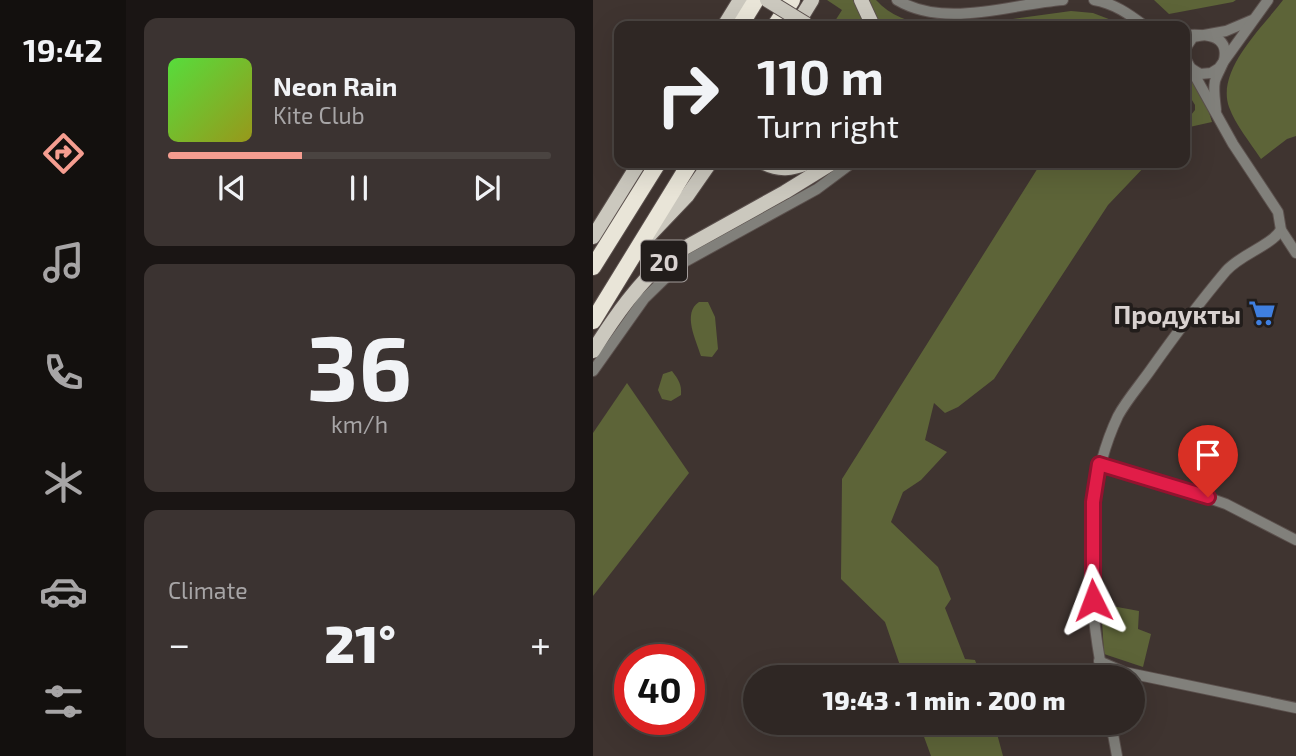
<!DOCTYPE html>
<meta charset="utf-8">
<style>
:root{--surface:#2f2724;--page:#3b3331;--text:#f1f3f6;--muted:#a7a5a6;--line:#4a4441;--accent:#f59d90}
body{margin:0;font-family:"Exo 2",sans-serif;background:var(--page);color:var(--text);height:100vh;display:flex;flex-direction:column;font-size:26px;white-space:nowrap}
*{box-sizing:border-box;margin:0}
p{font-size:23px;color:var(--muted)}
.icon{flex:none;width:38px;height:38px;fill:none;stroke:currentColor;stroke-width:2;stroke-linecap:round;stroke-linejoin:round}
.map{position:relative;flex:1;overflow:hidden}
.sheet{display:flex;flex-direction:column;gap:18px;padding:18px;background:#1a1514;width:467px}
.sheet>*{flex:none}
.guide{position:absolute;left:21px;top:21px;width:576px;height:147px;border-radius:14px;box-shadow:0 7px 28px #0002,0 0 0 2px var(--line);background:#2f2724;color:var(--text);overflow:hidden}
.speed{position:absolute;left:21px;top:644px;display:flex;gap:14px;font-size:35px;font-weight:700;text-align:center}
.speed>*{display:grid;place-content:center;width:91px;height:91px;border-radius:50%;background:var(--surface);box-shadow:0 7px 28px #0002,0 0 0 2px var(--line);line-height:1}
.speed .limit{border:10px solid #d22;background:#fff;color:#111}
.pin{position:absolute;display:grid;place-items:center;width:60px;height:60px;color:#fff;margin:-72px -30px;border-radius:50% 50% 50% 0;rotate:-45deg;box-shadow:0 0 7px #0007}
.pin .icon{rotate:45deg}
.me{position:absolute;width:77px;margin:-38px;rotate:357deg;stroke-linejoin:round;filter:drop-shadow(0 0 5px #0008)}
.turn{display:flex;align-items:center;gap:24px;height:147px;padding:0 28px;font-size:32px}
.turn .icon{width:91px;height:91px;stroke-width:2.5}
.turn b{display:block;font-size:49px;line-height:60px}
.big{font-size:52px;font-weight:800;line-height:1.1}
.sheet .tile{flex:1;display:flex;flex-direction:column;justify-content:center;gap:10px;min-width:0;padding:0 24px;border-radius:14px;background:var(--page)}
.sheet .dial{align-items:center;gap:0}
.dial b{font-size:91px;line-height:1}
.song{display:flex;align-items:center;gap:21px}
.cover{width:84px;height:84px;border-radius:10px;background:linear-gradient(135deg,hsl(110 70% 55%),hsl(60 70% 35%))}
.played{height:7px;border-radius:4px;background:linear-gradient(90deg,var(--accent) 35%,var(--line) 35%)}
.keys{display:flex;justify-content:space-around;direction:ltr}
.heat{display:flex;justify-content:space-between;align-items:center;font-size:38px;direction:ltr}
.trip{position:absolute;left:150px;top:665px;width:402px;height:70px;border-radius:35px;background:var(--surface);box-shadow:0 7px 28px #0002,0 0 0 2px var(--line);font-weight:800;line-height:70px;text-align:center}
main{display:flex;flex:1;min-height:0}
.dock{display:flex;flex-direction:column;width:126px;justify-content:space-around;align-items:center;background:#13100e;color:var(--muted)}
.dock .icon{width:49px;height:49px}
.dock .on{color:var(--accent)}
.dock b{font-size:32px;color:var(--text)}
.map>svg:first-child{display:block}
.green{fill:#5d6438}
.lines{fill:none;stroke-linecap:round;stroke-linejoin:round}
.minor-casing{stroke:#5b504d;stroke-width:12}
.major-casing{stroke:#5b504d;stroke-width:16}
.highway-casing{stroke:#5b504d;stroke-width:18}
.minor{stroke:#81807b;stroke-width:10}
.major{stroke:#cbc8be;stroke-width:14}
.highway{stroke:#e9e5d8;stroke-width:16}
.major-bridge-casing{stroke:#5b504d;stroke-width:16;stroke-linecap:butt}
.major-bridge{stroke:#cbc8be;stroke-width:14}
.route-casing{stroke:#92132f;stroke-width:18}
.route{stroke:#e11d48;stroke-width:12}
.labels{text-anchor:middle;dominant-baseline:central;stroke-width:7;stroke-linejoin:round;paint-order:stroke}
.shield{fill:#221d1b;stroke:#a29c9a;stroke-width:2}
.shield-label{font-size:24px;font-weight:bold;fill:#d9d2d0}
.poi-label{font-size:26px;font-weight:bold;fill:#d9d2d0;stroke:#221d1b;text-anchor:end}
</style>
<main>
<nav class="dock">
<b>19:42</b>
<svg class="icon on" aria-label="directions" viewBox="0 0 24 24"><path d="M12 3l9 9-9 9-9-9zM9 14v-3h6M13 9l2 2-2 2"/></svg>
<svg class="icon" aria-label="music" viewBox="0 0 24 24"><path d="M9 18V5l10-2v13"/><circle cx="6" cy="18" r="3"/><circle cx="16" cy="16" r="3"/></svg>
<svg class="icon" aria-label="phone" viewBox="0 0 24 24"><path d="M5 4h4l2 5-3 2q2 4 5 5l2-3 5 2v4C11 20 4 13 5 4z"/></svg>
<svg class="icon" aria-label="climate" viewBox="0 0 24 24"><path d="M12 3v18M4 7l16 10M4 17L20 7"/></svg>
<svg class="icon" aria-label="car" viewBox="0 0 24 24"><path d="M5 17H2v-5l4-1 3-4h7l3 4 3 1v5h-3M9 17h6M6 11h13"/><circle cx="7" cy="17" r="2"/><circle cx="17" cy="17" r="2"/></svg>
<svg class="icon" aria-label="filters" viewBox="0 0 24 24"><path d="M4 7h16M4 17h16"/><circle cx="9" cy="7" r="2"/><circle cx="15" cy="17" r="2"/></svg>
</nav>
<section class="sheet">
<div class="tile">
<div class="song"><i class="cover"></i><div><b>Neon Rain</b><p>Kite Club</p></div></div>
<div class="played"></div>
<div class="keys"><svg class="icon" aria-label="previous" viewBox="0 0 24 24"><path d="M18 5L8 12l10 7zM5 5v14"/></svg><svg class="icon" aria-label="pause" viewBox="0 0 24 24"><path d="M8 5v14M16 5v14"/></svg><svg class="icon" aria-label="next" viewBox="0 0 24 24"><path d="M6 5l10 7-10 7zM19 5v14"/></svg></div>
</div>
<div class="tile dial"><b>36</b><p>km/h</p></div>
<div class="tile"><p>Climate</p>
<div class="heat"><a>−</a><b class="big">21°</b><a>+</a></div>
</div>
</section>
<div class="map">
<svg width="703" height="756" viewBox="0 0 703 756">
<rect width="100%" height="100%" fill="#3f3430"/>
<g class="green">
<path d="M234,0H283C297,16 317,22 337,26H250L242,21L249,10Z"/>
<polygon points="561,0 643,0 640,2 576,14"/>
<path d="M690,0H703V136L694,139L668,159C657,142 643,126 636,107C623,70 669,28 690,0Z"/>
<polygon points="478,11 500,13 534,26 349,26 377,25"/>
<polygon points="592,68 612,99 619,122 592,128 592,117 598,115 602,110 602,105 594,92 592,92"/>
<polygon points="448,163 555,163 515,205 401,379 365,407 352,413 341,403 332,440 354,452 328,480 310,492 298,522 345,567 358,599 352,608 372,659 382,660 388,677 311,677 292,622 248,579 249,479"/>
<path d="M106,302H115L122,317L125,349L119,357L108,356C103,340 89,313 106,302Z"/>
<path d="M79,371C85,379 89,384 88,395L78,401L69,399L65,390L70,374Z"/>
<polygon points="34,383 96,473 0,596 0,433"/>
<polygon points="508,604 546,611 545,629 558,634 550,667 511,654"/>
<polygon points="326,723 406,723 408,727 403,730 410,756 338,756"/>
</g>
<g class="lines">
<defs>
<g id="minor">
<path d="M304,0C353,29 417,4 470,0"/>
<path d="M501,0C521,3 537,15 552,26"/>
<path d="M592,35C609,34 637,33 631,60C629,67 624,74 622,81C620,90 622,100 623,110"/>
<polyline points="592,49 600,37 633,31 659,20"/>
<polyline points="592,58 640,144 685,212 688,230 703,253"/>
<polyline points="596,67 607,74 618,73 626,68 675,0"/>
<polyline points="0,371 51,299 86,265 224,189 259,163"/>
<polyline points="506,464 553,476 633,504 703,540"/>
<polyline points="506,661 531,672 703,708"/>
<path d="M510,677C494,594 488,494 525,416C533,401 546,386 556,372C580,338 606,303 633,271C648,254 676,247 688,230"/>
<polyline points="518,723 524,756"/>
</g>
<g id="major">
<polyline points="268,0 280,26"/>
<polyline points="131,26 147,0"/>
<polyline points="203,26 219,0"/>
<path d="M171,163C186,171 199,169 214,163"/>
<polyline points="0,237 46,163"/>
<polyline points="54,238 94,196 117,163"/>
<path d="M0,351C22,316 45,283 77,256L192,192L239,163"/>
</g>
<g id="highway">
<polyline points="147,26 163,0"/>
<polyline points="182,26 199,0"/>
<polyline points="0,267 65,163"/>
<polyline points="0,321 97,163"/>
</g>
</defs>
<use href="#minor" class="minor-casing"/>
<use href="#major" class="major-casing"/>
<use href="#highway" class="highway-casing"/>
<use href="#minor" class="minor"/>
<use href="#major" class="major"/>
<use href="#highway" class="highway"/>
<defs>
<polyline id="major-bridge" points="174,0 213,24"/>
</defs>
<use href="#major-bridge" class="major-bridge-casing"/>
<use href="#major-bridge" class="major-bridge"/>
</g>
<g class="lines">
<defs>
<polyline id="route" points="500,600 500,502 506,464 615,497"/>
</defs>
<use href="#route" class="route-casing"/>
<use href="#route" class="route"/>
</g>
<defs>
<symbol id="supermarket-bare" viewBox="-9 -9 18 18"><path d="M-6-5.5h2.5l.6 2H6L4.5 2H-2.5L-4.4-4H-6ZM-1.5 3.2a1.3 1.3 0 1 0 .1 0ZM3 3.2a1.3 1.3 0 1 0 .1 0Z" fill="#3f7fe0" stroke="#221d1b" stroke-width="2.5" paint-order="stroke"/></symbol>
</defs>
<g fill-rule="evenodd">
<use href="#supermarket-bare" x="650" y="294" width="38" height="38"/>
</g>
<g class="labels">
<rect class="shield" x="48" y="240.5" width="46" height="41" rx="5"/>
<g class="shield-label">
<text x="71" y="261">20</text>
</g>
<g class="poi-label">
<text x="648" y="313">Продукты</text>
</g>
</g>
</svg>
<div class="speed"><div class="limit">40</div></div>
<div class="pin" style="left:615px;top:497px;background:#d93025"><svg class="icon" aria-label="arrive" viewBox="0 0 24 24"><path d="M6 21V4h12l-3 4 3 4H6"/></svg></div>
<svg class="me" style="left:500px;top:600px" viewBox="-20 -20 40 40"><path d="M0-17L14 15 0 8-14 15z" fill="#e11d48" stroke="#fff" stroke-width="4"/></svg>
<div class="trip">19:43 · 1 min · 200 m</div>
<div class="guide">
<div class="turn"><svg class="icon" aria-label="right" viewBox="0 0 24 24"><path d="M7 20v-9h11M14 6l5 5-5 5"/></svg><div><b>110 m</b>Turn right</div></div>
</div>
</div>
</main>
